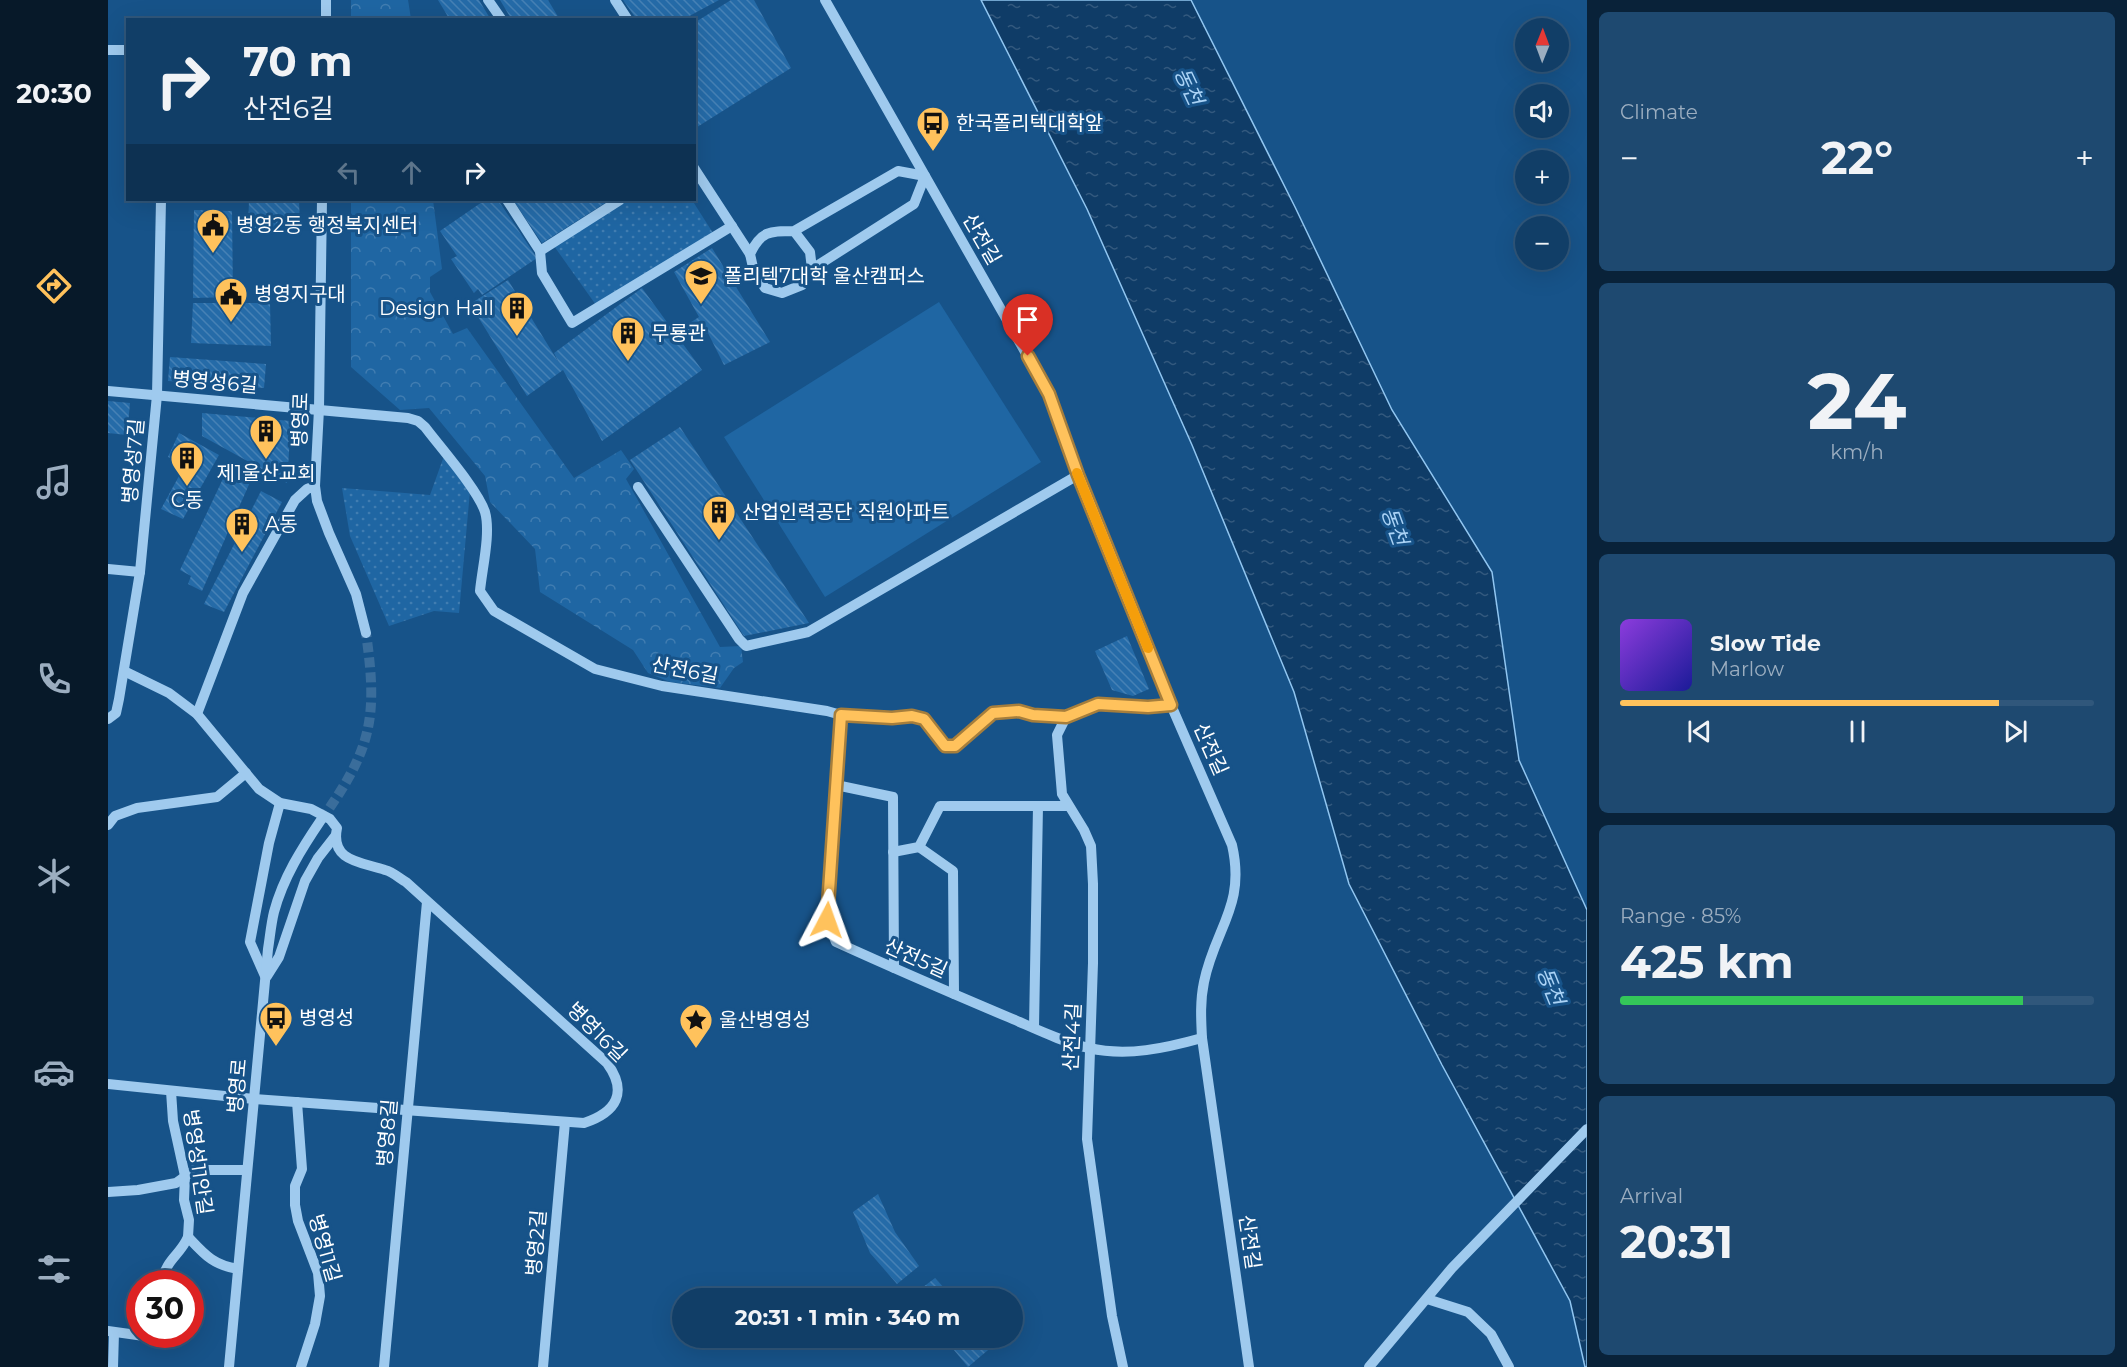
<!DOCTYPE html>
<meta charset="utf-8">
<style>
:root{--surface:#113e67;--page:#1e4970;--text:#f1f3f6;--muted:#9caec0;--line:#30577b;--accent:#ffc25c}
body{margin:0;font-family:Montserrat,"Noto Sans KR",sans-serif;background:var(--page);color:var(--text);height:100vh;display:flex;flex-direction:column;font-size:22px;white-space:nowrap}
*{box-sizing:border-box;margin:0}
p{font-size:20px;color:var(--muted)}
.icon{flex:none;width:33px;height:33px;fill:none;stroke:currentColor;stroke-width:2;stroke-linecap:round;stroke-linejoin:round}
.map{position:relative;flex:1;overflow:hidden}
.panel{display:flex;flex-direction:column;gap:12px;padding:12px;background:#092239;width:540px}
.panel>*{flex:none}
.hud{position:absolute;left:18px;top:18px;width:570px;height:183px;border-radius:0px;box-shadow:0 6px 24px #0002,0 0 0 2px var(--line);background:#113e67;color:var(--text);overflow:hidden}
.needle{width:39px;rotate:1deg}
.controls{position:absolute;left:1407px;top:18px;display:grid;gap:12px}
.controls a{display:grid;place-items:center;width:54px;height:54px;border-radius:50%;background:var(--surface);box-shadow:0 6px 24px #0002,0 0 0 2px var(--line);font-size:30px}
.speed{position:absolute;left:18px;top:1270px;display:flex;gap:12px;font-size:30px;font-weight:700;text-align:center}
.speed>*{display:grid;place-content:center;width:78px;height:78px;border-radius:50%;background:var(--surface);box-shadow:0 6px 24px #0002,0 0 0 2px var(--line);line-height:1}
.speed .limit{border:9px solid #d22;background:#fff;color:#111}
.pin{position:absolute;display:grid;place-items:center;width:51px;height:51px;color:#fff;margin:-62px -26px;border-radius:50% 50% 50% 0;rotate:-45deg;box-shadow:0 0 6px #0007}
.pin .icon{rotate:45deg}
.me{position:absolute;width:66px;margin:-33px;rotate:4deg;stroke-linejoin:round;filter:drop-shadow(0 0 4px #0008)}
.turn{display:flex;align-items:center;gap:21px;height:126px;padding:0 18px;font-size:27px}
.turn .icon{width:78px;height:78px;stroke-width:2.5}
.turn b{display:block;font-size:42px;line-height:51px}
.lanes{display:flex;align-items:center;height:57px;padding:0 18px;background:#0003;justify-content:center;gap:30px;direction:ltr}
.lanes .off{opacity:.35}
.big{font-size:45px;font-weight:700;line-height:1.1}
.panel .widget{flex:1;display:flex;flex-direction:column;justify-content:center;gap:9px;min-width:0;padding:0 21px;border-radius:9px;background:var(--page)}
.panel .dial{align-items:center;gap:0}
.dial b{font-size:78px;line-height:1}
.song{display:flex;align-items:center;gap:18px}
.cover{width:72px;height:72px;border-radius:9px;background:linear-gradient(135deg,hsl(270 70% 55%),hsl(240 70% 35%))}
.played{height:6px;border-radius:3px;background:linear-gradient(90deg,var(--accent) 80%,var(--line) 80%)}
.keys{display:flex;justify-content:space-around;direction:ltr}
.heat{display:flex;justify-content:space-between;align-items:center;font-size:33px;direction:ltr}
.charge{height:9px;border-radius:4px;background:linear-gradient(90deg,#34c759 85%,var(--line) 0)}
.trip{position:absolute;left:564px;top:1288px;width:351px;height:60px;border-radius:30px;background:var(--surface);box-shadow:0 6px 24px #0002,0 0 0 2px var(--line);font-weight:700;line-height:60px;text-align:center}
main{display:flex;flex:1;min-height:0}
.dock{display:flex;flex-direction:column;width:108px;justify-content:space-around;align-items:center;background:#071929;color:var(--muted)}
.dock .icon{width:42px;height:42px}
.dock .selected{color:var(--accent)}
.dock b{font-size:27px;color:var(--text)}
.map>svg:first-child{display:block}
.grass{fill:url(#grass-dots)}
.forest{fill:url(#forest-crowns)}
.garden{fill:#1f66a3}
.water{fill:url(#water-ripples);stroke:#91c6f1;stroke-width:1.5}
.building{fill:url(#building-back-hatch)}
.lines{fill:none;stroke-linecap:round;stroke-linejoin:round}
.minor-tunnel{stroke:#3a6d9b;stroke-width:10;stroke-dasharray:10 5;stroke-linecap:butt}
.minor{stroke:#9fcaee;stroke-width:10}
.route-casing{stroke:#a67e3c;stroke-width:15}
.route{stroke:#ffc25c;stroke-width:10}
.slow{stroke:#f59e0b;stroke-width:10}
.labels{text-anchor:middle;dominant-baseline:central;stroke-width:6;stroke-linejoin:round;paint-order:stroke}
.poi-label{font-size:20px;fill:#fff;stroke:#175389;text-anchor:start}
.street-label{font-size:20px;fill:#fff;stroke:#175389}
.water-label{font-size:21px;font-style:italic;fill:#abd3f6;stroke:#175389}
</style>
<main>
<nav class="dock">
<b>20:30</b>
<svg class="icon selected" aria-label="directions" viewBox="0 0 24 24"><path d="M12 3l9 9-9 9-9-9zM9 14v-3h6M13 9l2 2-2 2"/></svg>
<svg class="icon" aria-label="music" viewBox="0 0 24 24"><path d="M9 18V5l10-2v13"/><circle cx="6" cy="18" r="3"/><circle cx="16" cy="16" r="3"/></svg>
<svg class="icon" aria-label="phone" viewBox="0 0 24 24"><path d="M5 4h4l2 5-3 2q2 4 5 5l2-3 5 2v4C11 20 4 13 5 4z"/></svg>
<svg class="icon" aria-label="climate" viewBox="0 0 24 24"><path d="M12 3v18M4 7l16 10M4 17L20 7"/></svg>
<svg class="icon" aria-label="car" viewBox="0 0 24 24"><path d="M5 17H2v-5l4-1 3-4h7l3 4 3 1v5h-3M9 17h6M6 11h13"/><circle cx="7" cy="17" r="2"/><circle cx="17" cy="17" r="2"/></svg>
<svg class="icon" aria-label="filters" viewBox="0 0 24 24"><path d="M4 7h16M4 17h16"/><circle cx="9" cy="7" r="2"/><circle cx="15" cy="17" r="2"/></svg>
</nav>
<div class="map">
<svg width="1479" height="1367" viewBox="0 0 1479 1367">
<defs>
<pattern id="grass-dots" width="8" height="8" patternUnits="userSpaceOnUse" patternTransform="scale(1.5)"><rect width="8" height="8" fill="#1f66a3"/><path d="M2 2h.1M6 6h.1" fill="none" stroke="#417db1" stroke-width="1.8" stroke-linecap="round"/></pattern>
<pattern id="forest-crowns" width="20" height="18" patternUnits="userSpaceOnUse" patternTransform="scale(1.5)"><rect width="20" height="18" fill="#1f66a3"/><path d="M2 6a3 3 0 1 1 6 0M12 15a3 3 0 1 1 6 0" fill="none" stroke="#417db1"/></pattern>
<pattern id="water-ripples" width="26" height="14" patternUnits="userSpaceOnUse" patternTransform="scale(1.5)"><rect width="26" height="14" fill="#0f3c67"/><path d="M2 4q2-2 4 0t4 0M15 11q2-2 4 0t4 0" fill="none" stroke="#33597e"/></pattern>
<pattern id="building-back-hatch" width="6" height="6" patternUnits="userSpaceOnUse" patternTransform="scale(1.5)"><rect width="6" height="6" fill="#256ba8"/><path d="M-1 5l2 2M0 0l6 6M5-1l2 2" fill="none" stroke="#4681b5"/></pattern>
</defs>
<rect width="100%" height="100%" fill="#175389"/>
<g class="grass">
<polygon points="519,200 584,200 605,233 488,305 446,246"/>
<polygon points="336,456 362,491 351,613 326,611 281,626 242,536 234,488 322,495"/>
</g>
<g class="forest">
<polygon points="243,0 300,0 303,19 243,19"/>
<polygon points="243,200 325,200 334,269 322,277 322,292 345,334 359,328 466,478 513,450 526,469 518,479 612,647 633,646 635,662 626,668 612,688 562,682 540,673 525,650 432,592 427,549 382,502 377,476 321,408 292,410 243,367"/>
</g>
<polygon class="garden" points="831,302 933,462 717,597 616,437"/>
<polygon class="water" points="873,0 1083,0 1187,207 1284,410 1384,572 1411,760 1479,910 1479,1367 1477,1367 1462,1301 1334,1065 1241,884 1186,692 1084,445 979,209"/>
<g class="building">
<polygon points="330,0 371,0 383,20 342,20"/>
<polygon points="392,0 440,0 452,20 404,20"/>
<polygon points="515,0 611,0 574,20 529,20"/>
<polygon points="623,0 646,0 683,68 586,129 586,23"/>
<polygon points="141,200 191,200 192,227 140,228"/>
<polygon points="377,200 390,200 429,258 374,295 370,289 366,293 343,259 349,256 332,231"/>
<polygon points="405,200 502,200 434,243"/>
<polygon points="86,210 124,211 125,297 85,298"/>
<polygon points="604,248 662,342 616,365 600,333 586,340 577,326 591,317 566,272"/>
<polygon points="400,280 451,363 446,353 534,288 594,370 494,441 455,370 419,396 362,304"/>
<polygon points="85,303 162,303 163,346 83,343"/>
<polygon points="62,357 158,364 156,388 60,381"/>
<polygon points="0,401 22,403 19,435 0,433"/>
<polygon points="94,413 183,421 179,483 94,436"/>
<polygon points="572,427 701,623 636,636 522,460"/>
<polygon points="71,433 111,455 75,519 53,509 77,465 60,457"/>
<polygon points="120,468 143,480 94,591 80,584 83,576 72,570"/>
<polygon points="153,491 174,502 116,612 96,604"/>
<polygon points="1019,636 1041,689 1025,696 1004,690 987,651"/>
<polygon points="770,1194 787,1232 811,1266 789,1284 762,1253 745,1212"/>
<polygon points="827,1278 846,1299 803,1299 802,1297"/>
<polygon points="836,1338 880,1338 886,1345 860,1367"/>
</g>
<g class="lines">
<path class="minor-tunnel" d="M213,820C264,749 270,718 258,633"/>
<g class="minor">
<polyline points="380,0 394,20"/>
<polyline points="507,0 520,20"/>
<path d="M717,0L941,394L970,475L1063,705L1124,845C1138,906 1107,928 1096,982C1092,1001 1093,1019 1094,1038L1141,1367"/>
<polyline points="218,20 218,0"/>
<polyline points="0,50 20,50"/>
<polyline points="586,168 642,254"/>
<polyline points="214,200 211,409 207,486 209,501 221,533 248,594 258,633"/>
<polyline points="399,200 432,251 512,200"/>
<path d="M686,231L702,252L704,269L694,285L674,293L657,288L646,272L642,254C653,231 661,231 686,231L790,171L817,176L806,204L704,269"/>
<polyline points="432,251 434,273 464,323 624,226"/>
<path d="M0,391L300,418L310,421L317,427C332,447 370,490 377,512C383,533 374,569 372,591L386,611L487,669L554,686L719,711L733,715L785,718L804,716L816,719L837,746H847L885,713L911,711L925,715L958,717L990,704L1040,707L1063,705"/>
<polyline points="530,487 631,639 638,646 700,632 970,475"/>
<polyline points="0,569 32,572"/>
<polyline points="89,714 135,593 187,500 199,489 207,486"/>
<path d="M733,715L719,920L728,942C785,968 843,993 900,1017C926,1028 954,1042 981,1048C1019,1057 1058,1048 1094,1038"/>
<polyline points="958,717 949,735 954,794 976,830 983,846 985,884 985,963 979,1139 1004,1316 1015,1367"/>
<polyline points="0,719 8,713 11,699 32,572 49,395 53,200"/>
<polyline points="728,785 785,797 786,968"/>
<polyline points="0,825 7,816 29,808 109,797 138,773"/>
<polyline points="811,847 845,871 846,994"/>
<polyline points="785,852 811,847 832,806 959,806"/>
<polyline points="157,976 142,942 161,843 172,803"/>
<polyline points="159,976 171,957 197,881 210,858 228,835"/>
<polyline points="926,1027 930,806"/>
<path d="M0,1084L146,1099L476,1123C509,1112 520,1092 499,1063L298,882C291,878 285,872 277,870C254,862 222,862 229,828L222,819L203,809L172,803L151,789L89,714L61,693L16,671"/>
<path d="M63,1091L65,1121L77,1176L76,1200L81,1220L80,1237C97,1255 105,1265 130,1269"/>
<polyline points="189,1102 194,1169 187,1186 187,1205 190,1221 210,1273 212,1296 207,1324 193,1367"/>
<polyline points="0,1192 30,1190 68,1183 86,1170 139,1170"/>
<path d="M53,1284C59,1257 71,1257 80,1237"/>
<polyline points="1319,1299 1360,1312 1383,1334 1401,1367"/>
<polyline points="0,1331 43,1337 44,1335"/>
<polyline points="5,1367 6,1333"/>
<path d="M121,1367L160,949C162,937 163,924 166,912C175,878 194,848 213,820"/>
<polyline points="276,1367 319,902"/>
<polyline points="435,1367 457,1122"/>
<polyline points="1261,1367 1344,1268 1479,1129"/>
</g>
</g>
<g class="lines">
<defs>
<polyline id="route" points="719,920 733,715 784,718 804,716 816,719 837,746 847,746 885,713 911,711 925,715 958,717 990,704 1040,707 1063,705 970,475 941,394 920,356"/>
</defs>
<use href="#route" class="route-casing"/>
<use href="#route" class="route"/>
<polyline class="slow" points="969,473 1040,648"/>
</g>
<defs>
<symbol id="bus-pin" viewBox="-11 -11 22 30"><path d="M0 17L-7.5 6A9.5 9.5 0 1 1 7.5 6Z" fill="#ffc25c" stroke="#175389"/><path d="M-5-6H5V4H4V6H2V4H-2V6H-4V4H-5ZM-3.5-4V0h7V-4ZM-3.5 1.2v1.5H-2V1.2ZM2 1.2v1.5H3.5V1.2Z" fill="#111"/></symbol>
<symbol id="civic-pin" viewBox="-11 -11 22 30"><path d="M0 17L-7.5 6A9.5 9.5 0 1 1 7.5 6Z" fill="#ffc25c" stroke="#175389"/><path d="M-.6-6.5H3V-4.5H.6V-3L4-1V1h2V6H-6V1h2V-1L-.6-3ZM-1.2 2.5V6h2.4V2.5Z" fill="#111"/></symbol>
<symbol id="university-pin" viewBox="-11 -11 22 30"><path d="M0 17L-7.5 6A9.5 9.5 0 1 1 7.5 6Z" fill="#ffc25c" stroke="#175389"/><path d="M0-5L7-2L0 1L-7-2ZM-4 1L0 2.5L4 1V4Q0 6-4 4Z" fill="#111"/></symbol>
<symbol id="building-pin" viewBox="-11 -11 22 30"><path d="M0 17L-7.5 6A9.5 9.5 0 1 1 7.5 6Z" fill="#ffc25c" stroke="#175389"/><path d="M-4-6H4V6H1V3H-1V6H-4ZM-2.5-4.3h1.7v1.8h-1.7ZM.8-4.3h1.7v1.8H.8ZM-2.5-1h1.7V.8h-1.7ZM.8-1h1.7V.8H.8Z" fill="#111"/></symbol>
<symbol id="sight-pin" viewBox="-11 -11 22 30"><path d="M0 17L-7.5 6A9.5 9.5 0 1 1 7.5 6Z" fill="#ffc25c" stroke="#175389"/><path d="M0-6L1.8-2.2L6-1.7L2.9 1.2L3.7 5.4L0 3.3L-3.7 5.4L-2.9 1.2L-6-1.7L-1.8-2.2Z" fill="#111"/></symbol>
</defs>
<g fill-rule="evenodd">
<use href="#bus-pin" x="806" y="104" width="38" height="52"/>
<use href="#civic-pin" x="86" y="206" width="38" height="52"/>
<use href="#university-pin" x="574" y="257" width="38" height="52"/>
<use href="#civic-pin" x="104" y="275" width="38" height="52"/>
<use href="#building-pin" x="390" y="289" width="38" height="52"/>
<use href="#building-pin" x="501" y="314" width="38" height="52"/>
<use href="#building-pin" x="139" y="412" width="38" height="52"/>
<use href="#building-pin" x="60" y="439" width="38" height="52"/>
<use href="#building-pin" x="592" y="493" width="38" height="52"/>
<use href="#building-pin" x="115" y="505" width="38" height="52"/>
<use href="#bus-pin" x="149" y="999" width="38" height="52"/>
<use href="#sight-pin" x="569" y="1001" width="38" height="52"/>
</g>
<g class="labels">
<g class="poi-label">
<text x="848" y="123">한국폴리텍대학앞</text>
<text x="128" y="225">병영2동 행정복지센터</text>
<text x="616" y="276">폴리텍7대학 울산캠퍼스</text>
<text x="146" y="294">병영지구대</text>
<text x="386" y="308" text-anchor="end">Design Hall</text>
<text x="543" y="333">무룡관</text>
<text x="158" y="473" text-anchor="middle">제1울산교회</text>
<text x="79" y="500" text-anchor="middle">C동</text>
<text x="634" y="512">산업인력공단 직원아파트</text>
<text x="157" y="524">A동</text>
<text x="191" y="1018">병영성</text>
<text x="611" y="1020">울산병영성</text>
</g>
<g class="street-label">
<text transform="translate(874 239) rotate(60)">산전길</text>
<text transform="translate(107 382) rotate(5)">병영성6길</text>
<text transform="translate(192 420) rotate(-88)">병영로</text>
<text transform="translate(25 461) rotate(-85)">병영성7길</text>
<text transform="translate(577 670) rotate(11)">산전6길</text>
<text transform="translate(1103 749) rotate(66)">산전길</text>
<text transform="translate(808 958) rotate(24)">산전5길</text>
<text transform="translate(489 1032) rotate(45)">병영16길</text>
<text transform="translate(964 1037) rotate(-87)">산전4길</text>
<text transform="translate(129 1086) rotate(-85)">병영로</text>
<text transform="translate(279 1133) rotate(-85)">병영8길</text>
<text transform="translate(90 1162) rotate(82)">병영성11안길</text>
<text transform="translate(1142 1242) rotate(82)">산전길</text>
<text transform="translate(428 1243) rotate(-85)">병영2길</text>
<text transform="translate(217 1248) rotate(74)">병영11길</text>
</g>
<g class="water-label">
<text transform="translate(1081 86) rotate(65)">동천</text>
<text transform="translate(1287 526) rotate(70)">동천</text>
<text transform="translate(1443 986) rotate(68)">동천</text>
</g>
</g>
</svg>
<div class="controls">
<a><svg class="needle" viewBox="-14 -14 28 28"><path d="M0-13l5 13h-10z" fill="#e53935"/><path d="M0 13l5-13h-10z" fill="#9caec0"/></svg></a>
<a><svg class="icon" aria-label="sound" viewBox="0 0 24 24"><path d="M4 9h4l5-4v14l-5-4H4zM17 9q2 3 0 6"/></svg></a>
<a>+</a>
<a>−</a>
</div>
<div class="speed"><div class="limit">30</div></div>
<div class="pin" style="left:920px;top:356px;background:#d93025"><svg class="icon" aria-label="arrive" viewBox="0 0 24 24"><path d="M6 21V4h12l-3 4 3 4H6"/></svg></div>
<svg class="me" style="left:719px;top:920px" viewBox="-20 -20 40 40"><path d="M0-17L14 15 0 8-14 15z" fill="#ffc25c" stroke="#fff" stroke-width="4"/></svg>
<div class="trip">20:31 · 1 min · 340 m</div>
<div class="hud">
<div class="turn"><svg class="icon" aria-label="right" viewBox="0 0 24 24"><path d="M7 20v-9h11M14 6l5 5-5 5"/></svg><div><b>70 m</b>산전6길</div></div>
<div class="lanes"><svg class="icon off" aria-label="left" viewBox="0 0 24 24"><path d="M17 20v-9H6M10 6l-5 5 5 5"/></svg><svg class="icon off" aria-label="ahead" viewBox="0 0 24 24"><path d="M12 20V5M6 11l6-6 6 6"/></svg><svg class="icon" aria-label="right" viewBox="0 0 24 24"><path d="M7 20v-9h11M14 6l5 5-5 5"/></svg></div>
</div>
</div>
<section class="panel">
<div class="widget"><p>Climate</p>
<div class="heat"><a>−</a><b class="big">22°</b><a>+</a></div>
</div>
<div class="widget dial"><b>24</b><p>km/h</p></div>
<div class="widget">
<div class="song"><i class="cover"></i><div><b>Slow Tide</b><p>Marlow</p></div></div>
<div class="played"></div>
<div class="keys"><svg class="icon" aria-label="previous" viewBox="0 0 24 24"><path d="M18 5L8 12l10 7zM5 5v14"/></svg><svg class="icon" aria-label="pause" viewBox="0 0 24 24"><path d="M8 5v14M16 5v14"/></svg><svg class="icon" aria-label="next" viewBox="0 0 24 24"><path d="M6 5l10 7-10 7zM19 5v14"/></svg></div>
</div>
<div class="widget"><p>Range · 85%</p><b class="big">425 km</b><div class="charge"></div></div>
<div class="widget"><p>Arrival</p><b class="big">20:31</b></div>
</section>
</main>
